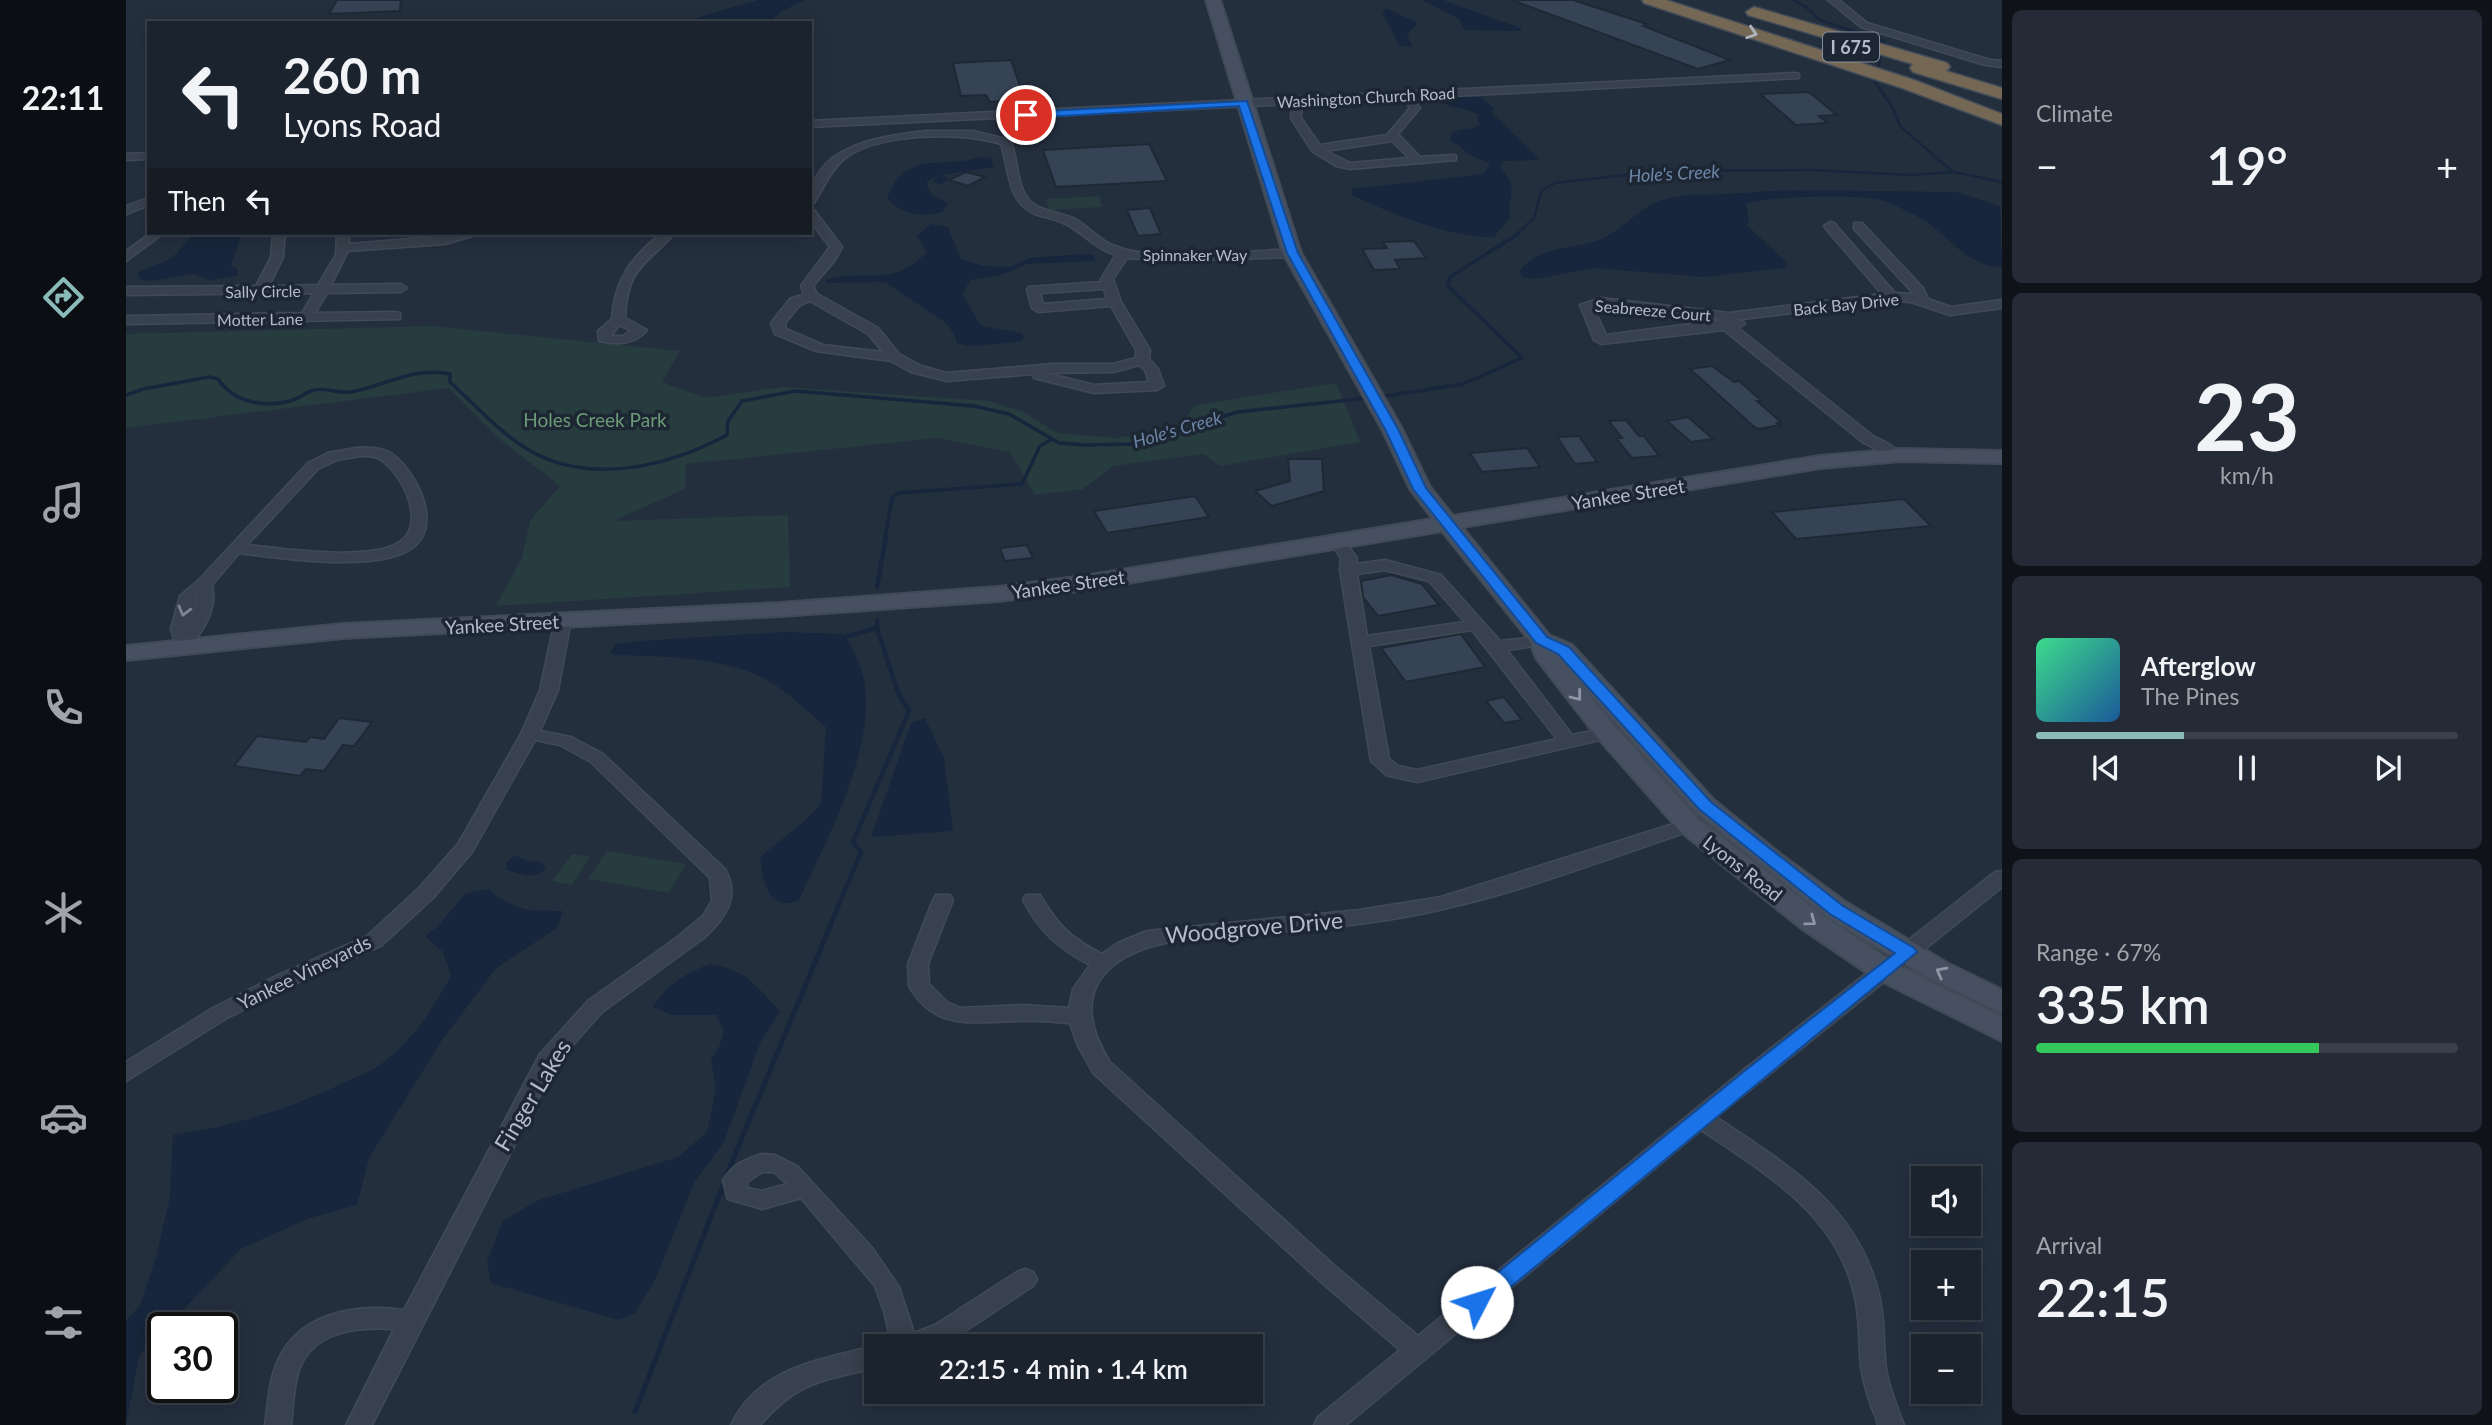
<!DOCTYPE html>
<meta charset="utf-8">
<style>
:root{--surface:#1b232e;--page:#242b36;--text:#f1f3f6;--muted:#a0a4aa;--line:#39404a;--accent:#8bbbb9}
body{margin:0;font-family:Lato,sans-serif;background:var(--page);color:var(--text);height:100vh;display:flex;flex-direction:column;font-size:26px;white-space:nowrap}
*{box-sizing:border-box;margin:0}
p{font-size:23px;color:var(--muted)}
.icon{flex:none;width:38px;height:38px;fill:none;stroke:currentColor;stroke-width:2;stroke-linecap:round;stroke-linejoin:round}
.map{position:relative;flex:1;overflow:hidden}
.details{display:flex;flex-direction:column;gap:10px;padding:10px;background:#0f1319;width:490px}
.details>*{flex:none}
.top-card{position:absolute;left:21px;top:21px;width:665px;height:214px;border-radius:0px;box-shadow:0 4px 18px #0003,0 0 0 2px var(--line);background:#1b232e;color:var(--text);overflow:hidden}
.tools{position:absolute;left:1785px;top:1166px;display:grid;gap:14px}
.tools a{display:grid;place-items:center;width:70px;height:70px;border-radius:0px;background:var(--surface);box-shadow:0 4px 18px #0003,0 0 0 2px var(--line);font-size:35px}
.speed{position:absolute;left:21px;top:1312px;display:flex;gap:14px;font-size:35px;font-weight:700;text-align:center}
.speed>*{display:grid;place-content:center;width:91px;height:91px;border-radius:50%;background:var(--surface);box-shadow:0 4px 18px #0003,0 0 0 2px var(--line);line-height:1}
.speed .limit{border:4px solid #111;border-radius:10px;background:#fff;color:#111}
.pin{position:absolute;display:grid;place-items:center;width:60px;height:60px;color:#fff;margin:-30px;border:4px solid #fff;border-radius:50%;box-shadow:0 2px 7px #0007}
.me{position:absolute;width:77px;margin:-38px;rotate:50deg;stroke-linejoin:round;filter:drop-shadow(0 0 5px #0008)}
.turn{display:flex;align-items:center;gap:24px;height:147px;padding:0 21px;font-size:32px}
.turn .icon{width:91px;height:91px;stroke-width:2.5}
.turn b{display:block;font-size:49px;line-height:60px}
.then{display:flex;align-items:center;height:66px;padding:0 21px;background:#0003;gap:14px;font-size:26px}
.big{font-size:52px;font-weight:600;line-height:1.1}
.details .tile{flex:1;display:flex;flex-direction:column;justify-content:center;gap:10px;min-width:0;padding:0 24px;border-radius:10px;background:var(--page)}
.details .dial{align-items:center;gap:0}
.dial b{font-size:91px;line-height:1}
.song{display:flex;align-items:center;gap:21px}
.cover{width:84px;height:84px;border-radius:10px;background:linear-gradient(135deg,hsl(150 70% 55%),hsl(210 70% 35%))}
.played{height:7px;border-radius:4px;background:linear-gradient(90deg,var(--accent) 35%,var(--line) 35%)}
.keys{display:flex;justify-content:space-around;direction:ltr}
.heat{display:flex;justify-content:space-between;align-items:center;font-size:38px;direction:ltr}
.charge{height:10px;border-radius:5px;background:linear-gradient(90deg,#34c759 67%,var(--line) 0)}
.trip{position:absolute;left:738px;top:1334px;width:399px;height:70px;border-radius:0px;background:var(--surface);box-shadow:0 4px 18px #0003,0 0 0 2px var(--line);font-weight:600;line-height:70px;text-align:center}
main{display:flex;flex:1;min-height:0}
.tabs{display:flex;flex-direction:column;width:126px;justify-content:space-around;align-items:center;background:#0b0e12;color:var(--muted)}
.tabs .icon{width:49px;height:49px}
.tabs .active{color:var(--accent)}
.tabs b{font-size:32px;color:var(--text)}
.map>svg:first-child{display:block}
.green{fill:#263c3f}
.water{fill:#17263c}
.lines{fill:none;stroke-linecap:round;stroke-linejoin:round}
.stream-far3{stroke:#17263c;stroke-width:2.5}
.stream-far2{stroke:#17263c;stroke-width:3.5}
.stream-far1{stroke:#17263c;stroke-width:4.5}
.stream{stroke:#17263c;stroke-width:5}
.building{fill:#364354;stroke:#1f2835;stroke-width:2}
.street-casing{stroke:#414a57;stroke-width:3}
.secondary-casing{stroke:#414a57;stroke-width:4}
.highway-casing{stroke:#434c59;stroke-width:3}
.street{fill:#38414e;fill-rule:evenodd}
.secondary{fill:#465061;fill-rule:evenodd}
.highway{fill:#746855;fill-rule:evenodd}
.oneway{stroke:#aeb4bd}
.oneway2{stroke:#7c8592}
.oneway3{stroke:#8e96a5}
.route{fill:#1a73e8;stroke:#114b97;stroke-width:2}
.labels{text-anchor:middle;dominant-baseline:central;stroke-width:7;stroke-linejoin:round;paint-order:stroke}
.far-street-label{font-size:16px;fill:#b4bcc9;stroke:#1d2633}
.shield{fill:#1d2633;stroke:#878f9c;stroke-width:2}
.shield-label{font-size:18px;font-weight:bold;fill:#b4bcc9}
.far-water-label{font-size:18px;font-style:italic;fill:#6d86a8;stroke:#1d2633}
.park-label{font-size:19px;fill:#6b9a76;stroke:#1d2633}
.street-label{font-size:19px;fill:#b4bcc9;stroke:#1d2633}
.near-street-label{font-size:23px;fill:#b4bcc9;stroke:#1d2633}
</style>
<main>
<nav class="tabs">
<b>22:11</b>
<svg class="icon active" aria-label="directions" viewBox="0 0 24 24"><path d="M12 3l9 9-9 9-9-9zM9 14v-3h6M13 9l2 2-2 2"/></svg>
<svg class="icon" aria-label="music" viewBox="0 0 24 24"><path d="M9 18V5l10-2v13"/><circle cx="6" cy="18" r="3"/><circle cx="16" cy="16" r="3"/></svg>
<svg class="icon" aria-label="phone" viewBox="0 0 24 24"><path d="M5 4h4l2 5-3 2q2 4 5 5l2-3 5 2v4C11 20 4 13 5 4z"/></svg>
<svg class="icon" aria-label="climate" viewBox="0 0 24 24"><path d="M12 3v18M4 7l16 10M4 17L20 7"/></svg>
<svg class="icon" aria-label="car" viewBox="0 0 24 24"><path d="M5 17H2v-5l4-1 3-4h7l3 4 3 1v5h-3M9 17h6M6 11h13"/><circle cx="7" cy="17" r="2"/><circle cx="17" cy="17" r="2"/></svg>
<svg class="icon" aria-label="filters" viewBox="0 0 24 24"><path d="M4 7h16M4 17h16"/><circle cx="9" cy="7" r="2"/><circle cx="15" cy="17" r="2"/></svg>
</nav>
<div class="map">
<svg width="1876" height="1425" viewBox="0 0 1876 1425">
<rect width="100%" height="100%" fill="#242f3e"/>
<g class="green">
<polygon points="973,196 977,207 923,210 920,199"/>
<polygon points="305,326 554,351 536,382 579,398 656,387 863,401 898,412 931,433 990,438 1051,428 1070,405 1210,383 1234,442 1094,466 1078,454 987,466 957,489 909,495 884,452 811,438 560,464 559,489 487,521 662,515 664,587 370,606 396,558 404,521 434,486 372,438 323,388 0,428 0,334"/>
<polygon points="481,851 560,864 543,893 462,879"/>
<polygon points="446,854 464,857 446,885 426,881"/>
</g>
<g class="water">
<polygon points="632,0 679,0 654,12 643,23 553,23"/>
<polygon points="1296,0 1317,0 1394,28 1396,31 1338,30 1333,19"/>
<polygon points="1260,8 1292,23 1281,34 1286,47 1274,46 1256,13"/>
<path d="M1309,97H1356L1368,109L1365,112L1414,160L1379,161L1374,166C1395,193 1381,190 1384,217L1368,237C1327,239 1263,213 1226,195L1225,189L1357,174L1364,165C1358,159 1350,159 1343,154C1335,149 1337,146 1325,142V133C1335,128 1346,130 1354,125L1351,118L1353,115C1339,106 1321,110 1309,97Z"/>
<path d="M855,157L865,158L868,167L816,175L822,179L815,185L807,181L814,175L801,181C801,194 810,197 822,203L817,212C792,217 780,216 761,199C779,148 815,170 855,157Z"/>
<path d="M1665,190L1830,192L1874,206L1876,267C1842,267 1825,238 1799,221C1786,213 1769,205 1755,200C1735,194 1639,196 1620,204L1623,219L1621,225L1662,264L1659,268L1577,277L1468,268L1410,279L1396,277L1394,270C1413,247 1441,249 1467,242C1494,234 1510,209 1536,200C1556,193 1579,195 1600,194C1622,193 1643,191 1665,190Z"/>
<path d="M805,224L822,227L835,259L857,266L885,267L903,258L958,254L968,255L969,261L901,264L878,274L845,280L836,294L855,326L896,333L898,338L893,342L844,346L831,343L829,335L820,323L759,282L700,283V280C744,267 763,290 801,252L791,236Z"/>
<polygon points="69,233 116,233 105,266 112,269 112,276 83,280 68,274 25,281 14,279 11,273 46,258"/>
<path d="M658,632L715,634C725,641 727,650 732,661C762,728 701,838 673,900C641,913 637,880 634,857L675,824L695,804L700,727C681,711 661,691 639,679C600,657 533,656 489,655L484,652L490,644L514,641Z"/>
<polygon points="799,718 818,758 827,831 745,837 785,723"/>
<path d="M392,856L401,861L415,862L420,869C405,881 397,874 381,870L380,864L386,857Z"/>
<path d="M363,889C390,912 403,911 437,911L431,928L370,968L316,1040L243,1158L231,1205L184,1218L116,1248L40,1328H37V1332L13,1356L0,1425V1321L14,1305L30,1257L44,1197L47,1135C107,1126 167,1108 221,1081C232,1076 246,1071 255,1064C286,1042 307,1008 325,976L317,952L299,936L311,927L340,893Z"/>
<path d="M584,964C621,970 631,986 654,1012L634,1043L598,1142L568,1183L529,1280L509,1313L493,1320L365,1283L361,1262L377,1221L410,1201L552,1157L581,1132L590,1089L585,1060L594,1045L598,1030L590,1015H546L527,1007C540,985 560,973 584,964Z"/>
</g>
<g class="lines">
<g class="stream-far3">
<polyline points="1667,0 1680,7 1694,20 1758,41 1749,82 1767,108 1774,126 1827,172"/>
<polyline points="1389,236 1408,218 1415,191 1429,183 1536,171 1685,170 1785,175 1828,172 1876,182"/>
</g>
<g class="stream-far2">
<path d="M0,395L17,389L83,377L92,379C107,402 138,408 164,401C173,399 179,392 188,390C200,387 212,394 225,392C259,386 288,366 324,374V382C349,405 372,431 401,449C463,486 541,467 601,435L602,421L616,401L670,391L848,406L883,414L933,443L960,445L1009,444L1045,436L1074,423L1112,412L1242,398"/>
<polyline points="1254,397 1337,384 1396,358 1321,285 1324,277 1392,234"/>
<polyline points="759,538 766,498 772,493 896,484 914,446 926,439"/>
</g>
<g class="stream-far1">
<polyline points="751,587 760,536"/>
<polyline points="719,637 751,628"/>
<polyline points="704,926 735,852 727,842 783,711 772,693 751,628 751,620"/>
</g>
<polyline class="stream" points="509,1412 610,1152 705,924"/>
</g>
<g class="building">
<polygon points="211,0 275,0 274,11 203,14"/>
<polygon points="1386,0 1447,0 1521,24 1517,26 1604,60 1572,69"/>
<polygon points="885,60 899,100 864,102 860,95 835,96 827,63"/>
<polygon points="1683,92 1711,115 1693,116 1702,123 1670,125 1634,94"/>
<polygon points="1023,144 1041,181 930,187 917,150"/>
<polygon points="840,172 859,177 842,186 823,180"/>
<polygon points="1024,208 1035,234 1012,236 1001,210"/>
<polygon points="1288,241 1300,258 1269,260 1274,269 1248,270 1236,249 1261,248 1257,242"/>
<polygon points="1586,366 1608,382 1613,381 1636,401 1631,401 1655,422 1651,423 1654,425 1633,429 1628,427 1564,369"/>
<polygon points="1562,417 1587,439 1565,442 1541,421"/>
<polygon points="1500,420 1513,436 1518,436 1533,456 1506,458 1490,438 1496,438 1483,421"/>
<polygon points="1453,436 1471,462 1449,464 1431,437"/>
<polygon points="1401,448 1414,467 1356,472 1344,453"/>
<polygon points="1162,459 1196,459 1198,491 1146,506 1129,491 1164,481"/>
<polygon points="1069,496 1083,517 981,533 968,511"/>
<polygon points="1778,499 1805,526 1670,539 1646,512"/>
<polygon points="901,545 907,558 879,561 874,548"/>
<polygon points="1265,575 1296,584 1313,605 1252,616 1237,597 1235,581"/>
<polygon points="1335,634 1359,667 1280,682 1255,648"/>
<polygon points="1378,697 1396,720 1378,723 1360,701"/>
<polygon points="213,718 246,722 228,746 217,745 198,771 180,769 174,776 108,766 131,736 180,742 184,737 198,739"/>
</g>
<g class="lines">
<defs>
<g id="street">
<polygon points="1702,0 1713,0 1741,23 1864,60 1876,61 1876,67 1859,65 1735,27"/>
<path d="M1669,73L1673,74V78L1287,98L1294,108L1272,134L1294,157L1326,155L1330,156V160L1224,169L1210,166L1186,151L1165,118L1166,104L684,127V121ZM1277,98L1284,108L1261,135L1194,145L1175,118L1176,103ZM1266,141L1283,158L1224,163L1200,151Z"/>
<path d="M801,131H847L884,140C893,158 889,185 904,201C915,212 935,212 949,219C963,226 973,241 989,246C1033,264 1117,251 1166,249L1172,253L1166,257L1046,261L1001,258L987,279L995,302L1024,350L1023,359L1032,369L1038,386L1031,390L968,393L908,378L907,374L821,381L785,372L765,361L690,351L649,334L645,323L664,299L678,294L675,286L704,247L684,221V210H688L716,247L709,260L687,286L691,294L752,328L773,354L795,366L821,373L927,364H987L1010,358V350L985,306L912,312L906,308L901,290L903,287L976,282L975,279L990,255C971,249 961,237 945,227C934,220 921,218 909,214C881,202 883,169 875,144C837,131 751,133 718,159C704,171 698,188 688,203L684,204C684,145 755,136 801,131ZM978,289L981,299L917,304L914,293ZM684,301L742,334L757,352L697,345L660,329L659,323L674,305ZM1013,365L1019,370L1023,382L968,385L920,373L987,372Z"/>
<polygon points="23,153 23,159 0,160 0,154"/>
<polygon points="23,198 23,205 0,214 0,206"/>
<path d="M1704,222L1708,223L1769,293L1788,294L1728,229V223H1736L1797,288L1802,299L1825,307L1876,300V308L1824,315L1785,302L1765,301L1608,320L1617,321L1619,324L1612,328L1748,437C1759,441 1768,446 1775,455L1773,458C1761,461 1750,447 1738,443L1598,330L1475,344L1468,340L1454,305L1475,298L1603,313L1756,294L1700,229L1698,226ZM1475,306L1596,320L1480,335L1467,307Z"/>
<polygon points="25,233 38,233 0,261 0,251"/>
<polygon points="147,233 159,233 157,257 143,286 192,285 210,255 211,233 223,233 223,244 357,233 319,244 222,251 205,285 275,284 281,288 275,292 201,293 189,313 269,312 274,313 274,319 0,324 0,316 176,313 188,293 0,295 0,287 130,286 145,257"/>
<path d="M536,233H549C519,266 501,267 499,318L521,330C508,345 492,345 473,341L472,331L486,319C488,280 506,256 536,233ZM493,325L505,331L497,336H485Z"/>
<path d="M230,448C242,447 256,447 266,454C292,473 319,529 283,550C247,572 154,558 113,553L86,585C92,609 77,630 63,649H51L45,629L54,596L72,581L182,463L202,453ZM234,456C241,456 249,455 255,460C277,474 302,526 272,543C243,561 155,549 121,545L192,469L211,460ZM72,596L62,626L70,598Z"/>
<path d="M1211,536L1216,538L1231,558L1230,564L1259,560L1315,575L1374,641L1421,636L1423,640L1421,644L1381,650L1446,735L1481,728L1487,729L1490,733L1487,737L1291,782L1260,775L1245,761L1214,570L1215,558L1203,541ZM1259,570L1303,581L1339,622L1241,636L1231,574ZM1346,630L1431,739L1291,770L1272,766L1263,759L1243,646Z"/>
<path d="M437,615L445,620L432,690L414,731L445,737L477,754L599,869C615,897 599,918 579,937L476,1012L430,1064L246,1425H220L268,1329C232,1327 187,1330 173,1370C167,1387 167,1407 165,1425H139C142,1407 142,1388 148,1371C166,1314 225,1303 278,1310L414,1054L462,1001L549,939L577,916L586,901L584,878L465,762L434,745L409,740L346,852L307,898L255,946L166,985L101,1018L0,1081V1062L87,1008L152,975L241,936L293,888L332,844L395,734L414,690L429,620Z"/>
<path d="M1563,819L1570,821L1572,825L1570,829C1486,857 1402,890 1317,909C1251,925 1183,929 1117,935C1073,940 1025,937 989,964C954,991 963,1029 984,1062L1210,1267L1292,1336L1620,1068L1869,872L1876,871V887L1590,1117C1664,1167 1733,1206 1754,1299C1759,1322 1757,1346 1760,1369C1763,1388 1771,1407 1778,1425H1752L1750,1418C1743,1402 1738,1385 1735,1367C1733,1346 1734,1324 1730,1303C1715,1217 1642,1175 1575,1130L1220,1425H1188L1192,1417L1274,1350L1194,1281L968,1074L952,1046L944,1023C928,1022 911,1020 895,1021C849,1021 810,1033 783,986L782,964L807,900L810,895H824L827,900L802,964L803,984L822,1003L834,1008L897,1005L943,1008L947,989L964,965C932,948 914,932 897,900L900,895H914C932,926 944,937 976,954L992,943L1021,931L1234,910L1315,897Z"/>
<path d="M636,1154L649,1155L671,1166L747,1249L773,1287L788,1333L809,1325L891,1272L899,1269L907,1272L911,1279L907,1286L827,1339L810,1346H766L758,1311L749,1286L675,1198L636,1209L602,1199L597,1181C605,1165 620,1159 636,1154ZM636,1172H648L661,1184L636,1191L621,1188V1182Z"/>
<path d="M751,1345V1367C696,1382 674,1379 634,1425H605C633,1366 696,1360 751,1345Z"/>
</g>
<polygon id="secondary" points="1080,0 1094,0 1175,253 1276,429 1304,487 1327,516 1694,456 1775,449 1876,451 1876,463 1775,461 1694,468 1336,527 1423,635 1446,645 1588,800 1653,853 1721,903 1821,963 1876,990 1876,1013 1801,977 1701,917 1635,865 1570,812 1450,678 1490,728 1572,819 1695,914 1767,963 1876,1017 1876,1041 1747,977 1675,928 1554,831 1472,738 1410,658 1404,641 1316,531 959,590 872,601 654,616 217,638 0,660 0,646 217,624 654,603 872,587 959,576 1307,519 1284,489 1256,429 1157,253"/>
<g id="highway">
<polygon points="1516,0 1540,0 1788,80 1876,114 1876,125 1776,88 1518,3"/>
<polygon points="1628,7 1821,63 1824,67 1820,71 1876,88 1876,99 1787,72 1784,68 1787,64 1622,15 1620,12"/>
</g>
</defs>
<use href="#street" class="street-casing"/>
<use href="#secondary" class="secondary-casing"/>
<use href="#highway" class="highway-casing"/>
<use href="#street" class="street"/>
<use href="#secondary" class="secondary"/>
<use href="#highway" class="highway"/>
</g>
<defs><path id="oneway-chevron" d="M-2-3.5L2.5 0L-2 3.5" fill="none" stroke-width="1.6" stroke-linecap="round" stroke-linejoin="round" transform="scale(1.75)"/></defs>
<use class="oneway" href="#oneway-chevron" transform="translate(1626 33) rotate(18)"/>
<use class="oneway2" href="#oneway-chevron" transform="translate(58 611) rotate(105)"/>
<g class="oneway3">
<use href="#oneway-chevron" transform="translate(1451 696) rotate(52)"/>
<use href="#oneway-chevron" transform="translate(1685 921) rotate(36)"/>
<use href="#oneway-chevron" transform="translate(1815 972) rotate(-152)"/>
</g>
<polygon class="route" points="1121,101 1172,253 1272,429 1300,488 1421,637 1443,647 1585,802 1717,906 1788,948 1791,952 1358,1309 1351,1311 1343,1309 1340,1302 1343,1296 1621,1069 1769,953 1704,914 1573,809 1432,654 1410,643 1287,489 1259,429 1161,253 1113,106 900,118 895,115 900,112"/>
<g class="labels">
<g class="far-street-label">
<text transform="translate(1240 97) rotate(-3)">Washington Church Road</text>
<text x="1069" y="254">Spinnaker Way</text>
<text transform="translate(137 291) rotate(-1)">Sally Circle</text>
<text transform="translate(1720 304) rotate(-6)">Back Bay Drive</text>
<text transform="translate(1527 310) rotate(5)">Seabreeze Court</text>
<text transform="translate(134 319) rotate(-1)">Motter Lane</text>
</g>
<rect class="shield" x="1697" y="32.5" width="56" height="29" rx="5"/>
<g class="shield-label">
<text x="1725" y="47">I 675</text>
</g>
<g class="far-water-label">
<text transform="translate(1548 173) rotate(-3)">Hole's Creek</text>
<text transform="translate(1051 429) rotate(-16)">Hole's Creek</text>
</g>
<g class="park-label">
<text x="469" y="419">Holes Creek Park</text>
</g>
<g class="street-label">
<text transform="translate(1502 494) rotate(-9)">Yankee Street</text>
<text transform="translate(942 584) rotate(-8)">Yankee Street</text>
<text transform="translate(376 624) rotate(-3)">Yankee Street</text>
<text transform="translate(1617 868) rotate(38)">Lyons Road</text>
<text transform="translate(178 972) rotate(-26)">Yankee Vineyards</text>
</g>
<g class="near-street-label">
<text transform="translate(1128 927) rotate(-5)">Woodgrove Drive</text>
<text transform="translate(406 1095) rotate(-59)">Finger Lakes</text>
</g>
</g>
</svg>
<div class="tools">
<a><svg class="icon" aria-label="sound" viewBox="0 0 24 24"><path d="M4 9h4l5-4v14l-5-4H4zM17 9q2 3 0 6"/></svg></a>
<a>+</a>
<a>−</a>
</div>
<div class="speed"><div class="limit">30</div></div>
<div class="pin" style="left:900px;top:115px;background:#d93025"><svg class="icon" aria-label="arrive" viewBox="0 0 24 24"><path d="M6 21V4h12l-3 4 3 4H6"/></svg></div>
<svg class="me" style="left:1351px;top:1302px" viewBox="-20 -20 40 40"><circle r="19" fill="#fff"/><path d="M0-13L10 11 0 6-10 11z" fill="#1a73e8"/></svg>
<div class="trip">22:15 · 4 min · 1.4 km</div>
<div class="top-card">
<div class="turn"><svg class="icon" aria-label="left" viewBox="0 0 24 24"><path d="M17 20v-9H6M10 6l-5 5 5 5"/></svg><div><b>260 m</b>Lyons Road</div></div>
<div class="then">Then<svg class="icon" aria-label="left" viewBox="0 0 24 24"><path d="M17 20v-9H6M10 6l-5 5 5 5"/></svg></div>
</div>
</div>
<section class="details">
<div class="tile"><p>Climate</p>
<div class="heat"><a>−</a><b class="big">19°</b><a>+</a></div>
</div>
<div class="tile dial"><b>23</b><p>km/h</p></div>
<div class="tile">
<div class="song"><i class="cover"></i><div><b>Afterglow</b><p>The Pines</p></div></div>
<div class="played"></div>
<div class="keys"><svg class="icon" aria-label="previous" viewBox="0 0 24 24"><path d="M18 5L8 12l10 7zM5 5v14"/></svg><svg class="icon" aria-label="pause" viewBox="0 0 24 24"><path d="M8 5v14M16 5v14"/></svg><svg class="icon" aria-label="next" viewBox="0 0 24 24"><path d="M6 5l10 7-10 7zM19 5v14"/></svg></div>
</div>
<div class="tile"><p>Range · 67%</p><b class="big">335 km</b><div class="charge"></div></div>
<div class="tile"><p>Arrival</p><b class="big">22:15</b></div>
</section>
</main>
